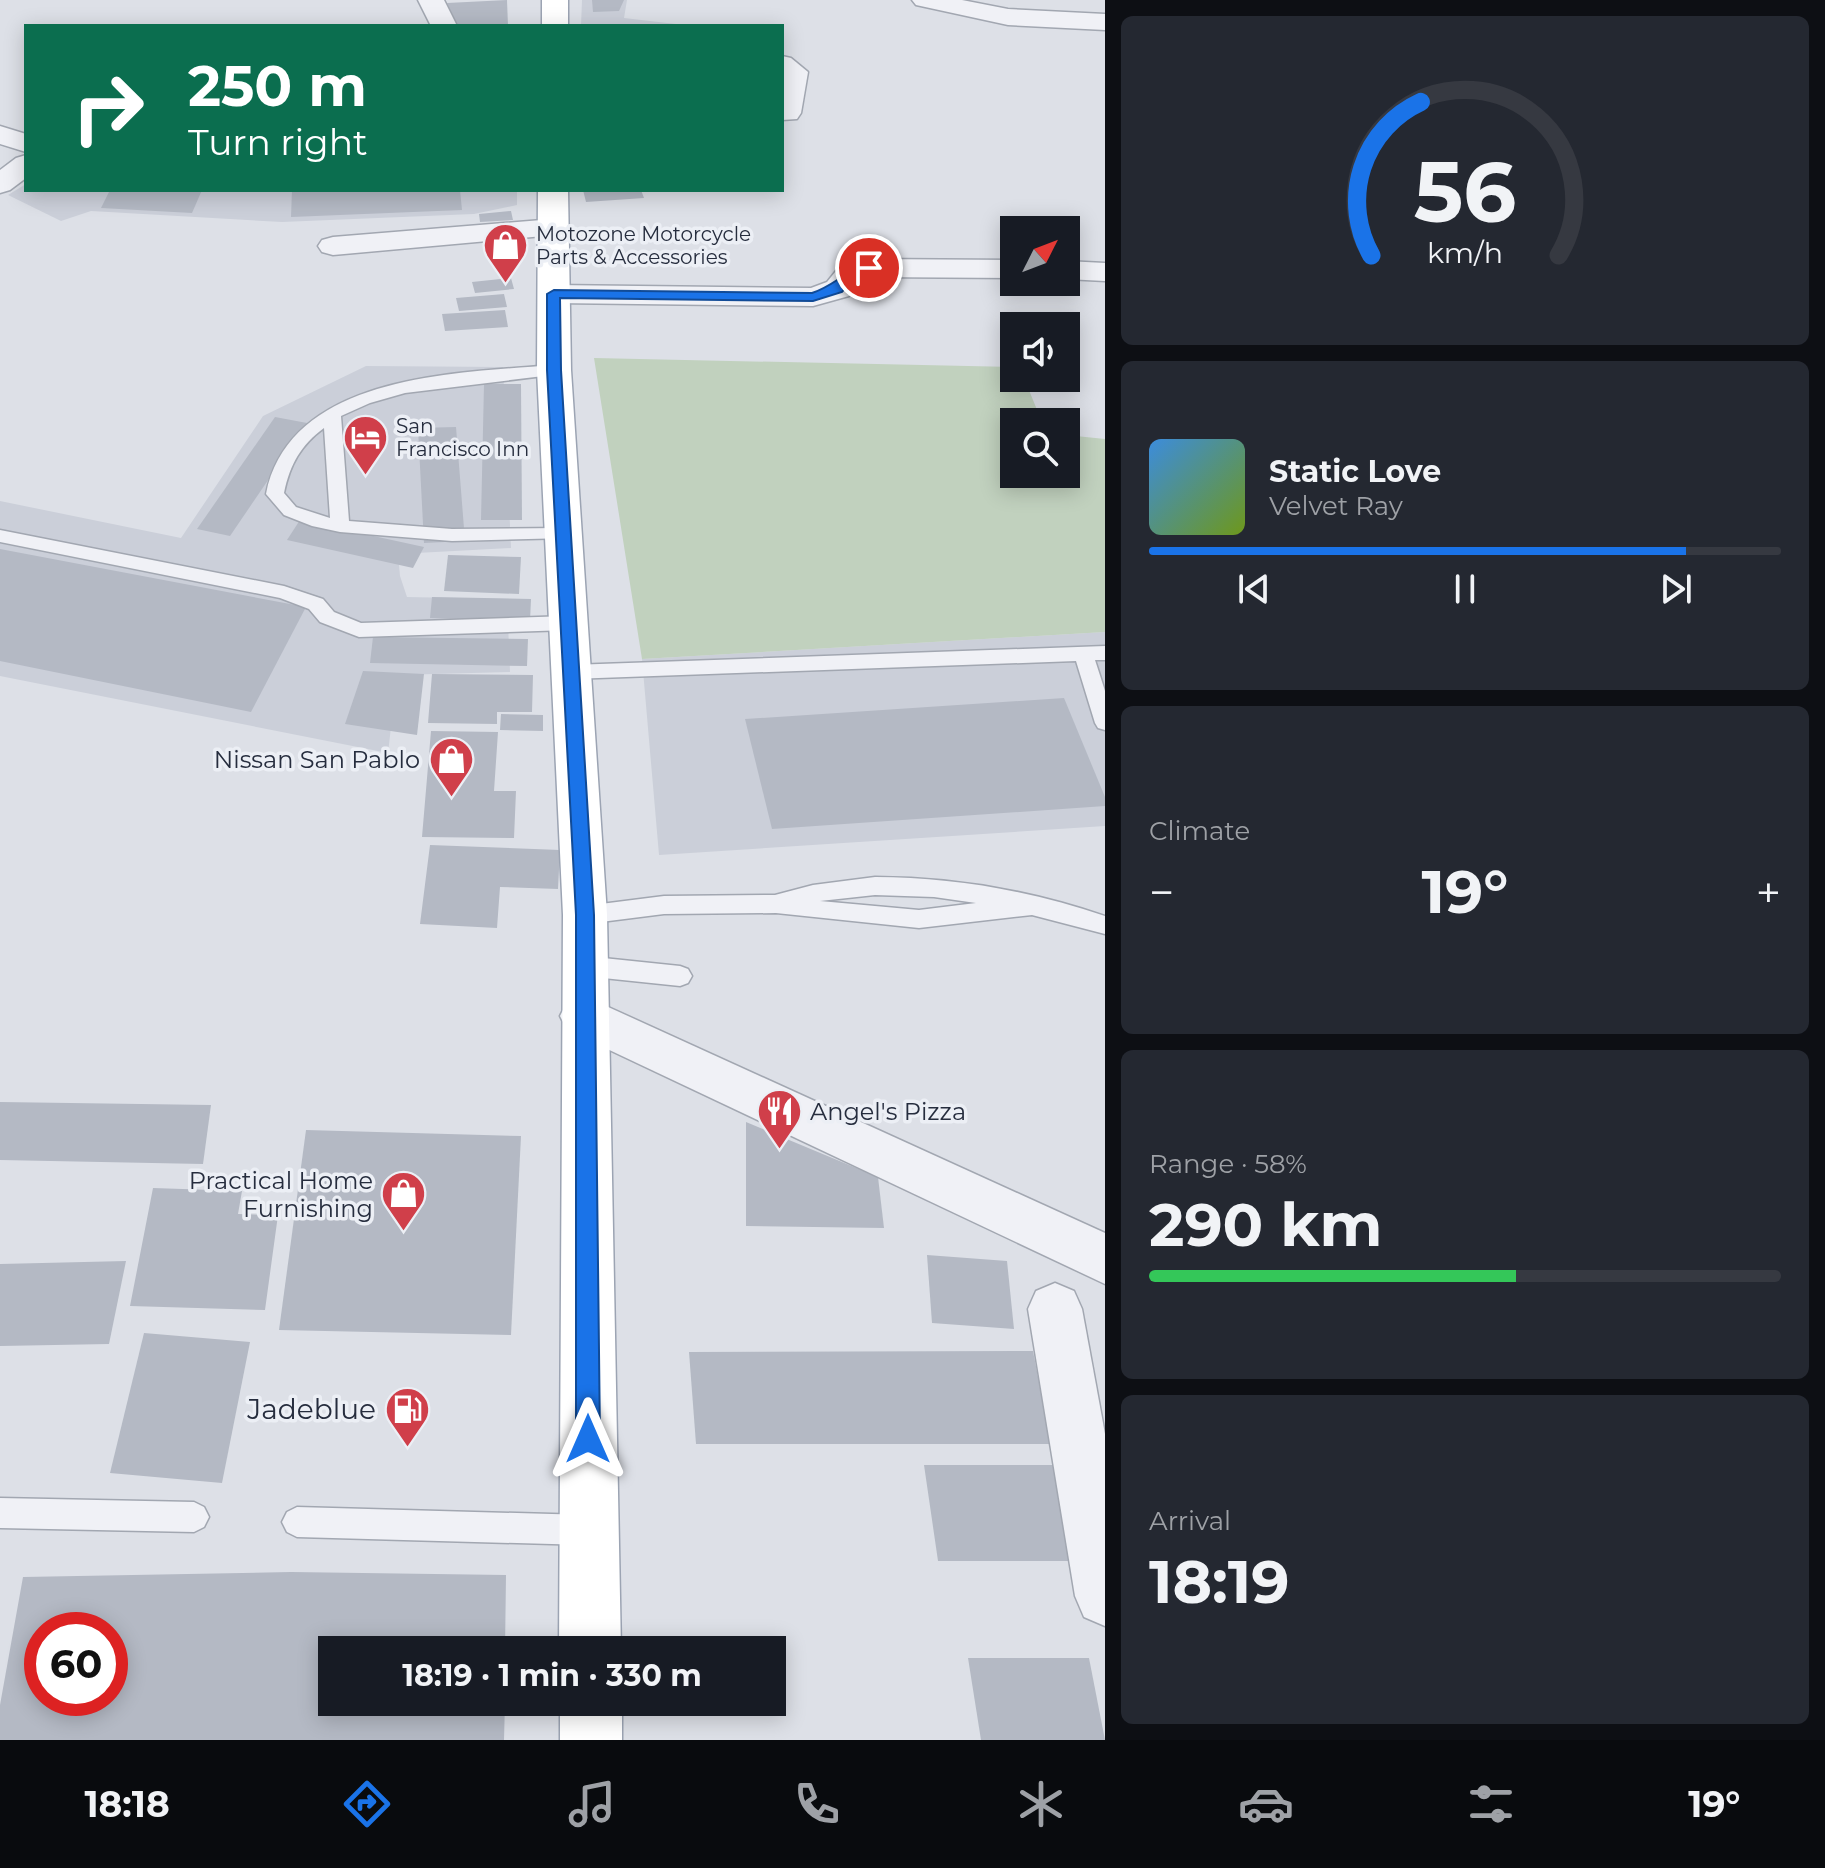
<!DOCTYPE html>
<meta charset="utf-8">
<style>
:root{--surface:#171b24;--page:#242831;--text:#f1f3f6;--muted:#9ea1a6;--line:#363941;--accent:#1a73e8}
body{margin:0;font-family:Montserrat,sans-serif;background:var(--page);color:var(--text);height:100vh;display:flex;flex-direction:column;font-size:30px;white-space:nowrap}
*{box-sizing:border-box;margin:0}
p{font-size:26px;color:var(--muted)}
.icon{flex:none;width:44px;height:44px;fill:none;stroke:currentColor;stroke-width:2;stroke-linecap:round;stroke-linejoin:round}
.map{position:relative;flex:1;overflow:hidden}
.panel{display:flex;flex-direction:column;gap:16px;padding:16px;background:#0d0f14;width:720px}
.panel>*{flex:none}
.top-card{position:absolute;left:24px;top:24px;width:760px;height:168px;border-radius:0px;box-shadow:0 4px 20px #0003;background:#0b6e4f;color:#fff;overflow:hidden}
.needle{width:52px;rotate:48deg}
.controls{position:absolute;left:1000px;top:216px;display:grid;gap:16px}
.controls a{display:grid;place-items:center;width:80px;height:80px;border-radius:0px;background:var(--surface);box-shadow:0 4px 20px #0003;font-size:40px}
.speed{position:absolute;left:24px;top:1612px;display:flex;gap:16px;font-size:40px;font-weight:700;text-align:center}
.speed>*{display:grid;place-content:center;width:104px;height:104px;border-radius:50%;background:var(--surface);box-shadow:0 4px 20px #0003;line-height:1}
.speed .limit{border:12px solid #d22;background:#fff;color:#111}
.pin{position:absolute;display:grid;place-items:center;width:68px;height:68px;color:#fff;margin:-34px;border:4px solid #fff;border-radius:50%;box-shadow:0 2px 8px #0007}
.me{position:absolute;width:88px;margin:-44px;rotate:0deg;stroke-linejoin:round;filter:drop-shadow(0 0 6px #0008)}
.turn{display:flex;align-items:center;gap:28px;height:168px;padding:0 32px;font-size:36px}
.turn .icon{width:104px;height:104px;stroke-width:2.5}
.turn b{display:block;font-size:56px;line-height:68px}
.big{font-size:60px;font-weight:700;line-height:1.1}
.panel .tile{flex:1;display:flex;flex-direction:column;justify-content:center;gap:12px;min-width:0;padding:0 28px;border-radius:12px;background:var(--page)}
.panel .dial{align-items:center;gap:0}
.dial svg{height:208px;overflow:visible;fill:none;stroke:var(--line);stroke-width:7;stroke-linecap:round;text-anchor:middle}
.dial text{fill:var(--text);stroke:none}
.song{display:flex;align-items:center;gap:24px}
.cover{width:96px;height:96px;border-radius:12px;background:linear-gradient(135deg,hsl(210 70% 55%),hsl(80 70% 35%))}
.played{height:8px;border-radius:4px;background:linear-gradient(90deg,var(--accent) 85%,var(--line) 85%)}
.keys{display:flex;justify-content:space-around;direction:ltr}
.heat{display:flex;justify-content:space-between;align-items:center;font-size:44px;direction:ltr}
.charge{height:12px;border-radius:6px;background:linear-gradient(90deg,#34c759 58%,var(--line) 0)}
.trip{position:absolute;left:318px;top:1636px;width:468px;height:80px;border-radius:0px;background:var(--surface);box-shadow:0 4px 20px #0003;font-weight:700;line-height:80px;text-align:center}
.tab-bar{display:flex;height:128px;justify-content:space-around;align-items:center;background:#090b0e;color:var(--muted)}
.tab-bar .icon{width:56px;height:56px}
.tab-bar .active{color:var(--accent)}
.tab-bar b{font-size:36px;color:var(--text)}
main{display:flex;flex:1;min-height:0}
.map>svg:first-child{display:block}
.built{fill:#cbcfd9}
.green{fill:#c1d1be}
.building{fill:#b4b9c4;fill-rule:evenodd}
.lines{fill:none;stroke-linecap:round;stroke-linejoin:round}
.service-casing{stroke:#a2a7b1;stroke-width:3}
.minor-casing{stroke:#a2a7b1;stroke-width:3}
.tertiary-casing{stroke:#a2a7b1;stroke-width:3}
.primary-casing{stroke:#9ca4b3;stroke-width:3}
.service{fill:#f0f1f6;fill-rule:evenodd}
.minor{fill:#f0f1f6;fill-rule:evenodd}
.tertiary{fill:#f0f1f6;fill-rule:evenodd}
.primary{fill:#fff;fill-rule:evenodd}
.route{fill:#1a73e8;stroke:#114b97;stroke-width:2}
.labels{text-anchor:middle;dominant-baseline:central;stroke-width:7;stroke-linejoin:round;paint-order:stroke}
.far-poi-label{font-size:20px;fill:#262d3e;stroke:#eceff5;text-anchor:start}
.poi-label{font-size:24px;fill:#262d3e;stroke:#eceff5;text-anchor:end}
.near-poi-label{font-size:28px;fill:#262d3e;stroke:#eceff5;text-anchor:end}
</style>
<main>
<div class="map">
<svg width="1105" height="1740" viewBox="0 0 1105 1740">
<rect width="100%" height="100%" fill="#dde0e7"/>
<g class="built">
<polygon points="582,0 627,0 624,18 693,26 581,26"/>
<polygon points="26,184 26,190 517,190 517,205 474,214 282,222 91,211 61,221 8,195"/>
<polygon points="366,366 503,367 511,548 398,554 400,576 407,597 507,599 510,672 397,675 388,753 0,676 0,501 181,538 263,416"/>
<polygon points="1105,632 1105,826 659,855 642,659"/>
</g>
<polygon class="green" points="594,358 1014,367 1014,378 1024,378 1042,422 1014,422 1014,474 1066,474 1066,435 1105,439 1105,632 642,659"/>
<g class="building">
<polygon points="507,0 508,26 457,26 447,3"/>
<polygon points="592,0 624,0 619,11 593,12"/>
<polygon points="110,190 202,190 192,213 101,208"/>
<polygon points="292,190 460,190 462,210 291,217"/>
<polygon points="583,190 641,190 644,198 586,202"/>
<polygon points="511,211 513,220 480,222 479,214"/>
<polygon points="511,278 514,289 475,293 472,282"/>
<polygon points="504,294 507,307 459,311 456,298"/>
<polygon points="505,310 508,327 445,331 442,314"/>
<polygon points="484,384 521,384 522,520 481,520"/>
<polygon points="275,417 307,423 230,536 197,529"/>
<polygon points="456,427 465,541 424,543 418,428"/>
<polygon points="300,520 424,547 413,568 287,540"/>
<polygon points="0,549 306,607 251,712 0,661"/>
<polygon points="448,555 521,557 519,594 444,591"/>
<polygon points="432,597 531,599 530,621 430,618"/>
<polygon points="373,637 528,639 527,666 370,663"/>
<polygon points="363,671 424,674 417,735 345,724"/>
<polygon points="432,674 533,675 532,712 497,712 497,724 428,723"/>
<polygon points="1064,698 1105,797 1105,806 772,829 745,719"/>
<polygon points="501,714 543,715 543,731 500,730"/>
<polygon points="431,731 498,732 494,791 516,791 514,838 422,837"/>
<polygon points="430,845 560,850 558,889 500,887 497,928 420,924"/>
<polygon points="0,1102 211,1105 203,1164 0,1160"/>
<polygon points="746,1122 878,1177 884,1228 746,1226"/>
<polygon points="306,1130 521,1136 511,1335 279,1330"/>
<polygon points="153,1188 242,1191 238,1214 278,1215 265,1310 130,1306"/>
<polygon points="927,1255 1007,1261 1014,1329 932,1323"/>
<polygon points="126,1261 109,1344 0,1346 0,1264"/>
<polygon points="144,1333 250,1342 222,1483 110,1473"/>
<polygon points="1033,1351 1051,1444 696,1444 689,1352"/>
<polygon points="924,1465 1057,1465 1077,1561 938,1561"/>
<path d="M291,1572L506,1575L505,1650H332V1702H505L504,1740H0V1705L23,1577ZM42,1630H110V1698H42Z"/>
<polygon points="968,1658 1089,1658 1105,1740 981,1740"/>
</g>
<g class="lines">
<defs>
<g id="service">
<path d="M554,365L560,366L562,370L560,374L405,393L370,403L341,416L349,521L452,529L563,528L569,530L572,534L569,538L452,541L340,532L312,526L284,515L266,494C290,374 457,373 554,365ZM324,428L330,518L296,507L284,493C290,464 301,445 324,428Z"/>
<polygon points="0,530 284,586 323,599 334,612 361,623 568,616 578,623 568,630 359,637 320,622 309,609 280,598 0,542"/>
<polygon points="1105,646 1105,660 1095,660 1105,691 1105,730 1098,728 1095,723 1076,661 571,679 561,672 571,665"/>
<path d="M875,877C952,877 1032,891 1105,916V934L1032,915L919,928L776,913L664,914L585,924L577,921L574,915L577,909L585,906L664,896L775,895L813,885ZM875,895L934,897L976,903L919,910L820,901Z"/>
<polygon points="584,956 680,966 688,969 692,976 688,983 680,986 584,976 576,973 572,966 576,959"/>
<polygon points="0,1498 194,1502 204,1507 209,1517 204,1527 194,1532 0,1528"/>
<polygon points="297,1507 587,1515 597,1520 602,1530 597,1540 587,1545 297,1537 287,1532 282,1522 287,1512"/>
</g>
<g id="minor">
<polygon points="912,0 962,0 1008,9 1105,14 1105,30 1008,25 916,5"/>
<polygon points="782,56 791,58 808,72 801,113 797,119 782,120"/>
<polygon points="0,126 26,134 26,152 0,144"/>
<polygon points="26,155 26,178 10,190 0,193 0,170 16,158"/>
<polygon points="554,219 565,222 569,228 565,234 333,255 322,252 318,246 322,240 333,237"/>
<polygon points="869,259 1014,260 1014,278 870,277 862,280 849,296 813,306 554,303 543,301 538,294 543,287 554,285 811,288 827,282 840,266"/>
<polygon points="1066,261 1105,263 1105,281 1066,279"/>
<polygon points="584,996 1105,1233 1105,1284 567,1030 560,1016 567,1002"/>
<polygon points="1055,1283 1074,1291 1082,1309 1105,1434 1105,1626 1084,1617 1075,1596 1028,1309 1036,1291"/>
</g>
<polygon id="tertiary" points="418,0 444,0 457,26 431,26"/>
<g id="primary">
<rect x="542" y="0" width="26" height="26"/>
<polygon points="538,190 568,190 571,370 607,915 621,1650 559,1650 563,915 537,370"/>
<rect x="560" y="1702" width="62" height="38"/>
</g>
</defs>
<use href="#service" class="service-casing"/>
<use href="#minor" class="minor-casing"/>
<use href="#tertiary" class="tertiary-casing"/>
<use href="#primary" class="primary-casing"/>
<use href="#service" class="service"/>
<use href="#minor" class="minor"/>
<use href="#tertiary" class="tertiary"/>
<use href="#primary" class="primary"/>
</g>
<path class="route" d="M869,264L876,268L856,276L842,292L813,301L560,298L561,370L594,915L600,1439L596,1448L588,1451L580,1448L576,1439V915L547,370V294L554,290L812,293C834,286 846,270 869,264Z"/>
<defs>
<symbol id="shop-pin" viewBox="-11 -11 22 30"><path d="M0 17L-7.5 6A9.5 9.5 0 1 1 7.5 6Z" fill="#d03f4a" stroke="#eceff5"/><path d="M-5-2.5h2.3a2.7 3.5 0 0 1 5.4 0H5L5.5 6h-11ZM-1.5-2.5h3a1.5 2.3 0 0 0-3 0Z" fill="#fff"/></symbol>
<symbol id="hotel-pin" viewBox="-11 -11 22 30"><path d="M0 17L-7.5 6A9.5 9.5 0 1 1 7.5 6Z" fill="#d03f4a" stroke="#eceff5"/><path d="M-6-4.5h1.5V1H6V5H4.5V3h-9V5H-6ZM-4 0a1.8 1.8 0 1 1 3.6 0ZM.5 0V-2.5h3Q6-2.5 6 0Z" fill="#fff"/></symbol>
<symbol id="restaurant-pin" viewBox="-11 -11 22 30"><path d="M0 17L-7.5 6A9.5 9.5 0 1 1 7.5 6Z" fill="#d03f4a" stroke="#eceff5"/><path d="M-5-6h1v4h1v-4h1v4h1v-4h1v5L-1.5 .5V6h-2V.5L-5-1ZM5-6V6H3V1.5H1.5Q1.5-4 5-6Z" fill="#fff"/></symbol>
<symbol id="fuel-pin" viewBox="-11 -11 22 30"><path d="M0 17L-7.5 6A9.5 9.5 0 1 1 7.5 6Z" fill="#d03f4a" stroke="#eceff5"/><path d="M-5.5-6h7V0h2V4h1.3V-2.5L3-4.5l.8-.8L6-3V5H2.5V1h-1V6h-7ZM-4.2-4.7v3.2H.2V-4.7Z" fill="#fff"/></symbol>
</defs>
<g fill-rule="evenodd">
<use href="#shop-pin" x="480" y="220" width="51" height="69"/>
<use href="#hotel-pin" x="340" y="412" width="51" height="69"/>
<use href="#shop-pin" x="426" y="734" width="51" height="69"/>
<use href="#restaurant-pin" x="754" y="1086" width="51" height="69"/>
<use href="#shop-pin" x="378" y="1168" width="51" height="69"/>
<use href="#fuel-pin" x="382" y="1384" width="51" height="69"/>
</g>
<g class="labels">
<g class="far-poi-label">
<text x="536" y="234">Motozone Motorcycle<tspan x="536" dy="23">Parts &amp; Accessories</tspan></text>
<text x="396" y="426">San<tspan x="396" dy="23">Francisco Inn</tspan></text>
</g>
<g class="poi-label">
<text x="420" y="759">Nissan San Pablo</text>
<text x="810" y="1111" text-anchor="start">Angel's Pizza</text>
<text x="373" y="1180">Practical Home<tspan x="373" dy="28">Furnishing</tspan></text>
</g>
<g class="near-poi-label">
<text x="376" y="1409">Jadeblue</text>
</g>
</g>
</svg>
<div class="controls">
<a><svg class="needle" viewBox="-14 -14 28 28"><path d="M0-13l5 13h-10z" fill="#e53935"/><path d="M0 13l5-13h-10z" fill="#9ea1a6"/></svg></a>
<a><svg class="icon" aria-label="sound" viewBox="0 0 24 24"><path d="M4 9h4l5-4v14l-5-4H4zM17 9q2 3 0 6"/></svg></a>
<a><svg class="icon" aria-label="search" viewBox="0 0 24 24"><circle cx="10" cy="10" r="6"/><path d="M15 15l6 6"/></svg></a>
</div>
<div class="speed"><div class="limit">60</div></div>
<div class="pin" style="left:869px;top:268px;background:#d93025"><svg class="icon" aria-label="arrive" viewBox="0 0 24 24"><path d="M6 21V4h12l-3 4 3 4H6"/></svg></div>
<svg class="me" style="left:588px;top:1439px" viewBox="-20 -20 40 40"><path d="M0-17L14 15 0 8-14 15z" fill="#1a73e8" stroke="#fff" stroke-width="4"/></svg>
<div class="trip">18:19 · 1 min · 330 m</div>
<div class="top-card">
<div class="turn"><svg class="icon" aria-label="right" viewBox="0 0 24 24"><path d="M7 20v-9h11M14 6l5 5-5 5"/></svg><div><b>250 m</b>Turn right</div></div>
</div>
</div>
<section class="panel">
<div class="tile dial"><svg viewBox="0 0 100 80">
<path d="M14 69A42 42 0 1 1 86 69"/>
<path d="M14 69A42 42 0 0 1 33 10" stroke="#1a73e8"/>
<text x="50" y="56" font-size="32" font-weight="700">56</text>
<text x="50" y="72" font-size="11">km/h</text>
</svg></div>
<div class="tile">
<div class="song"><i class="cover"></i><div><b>Static Love</b><p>Velvet Ray</p></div></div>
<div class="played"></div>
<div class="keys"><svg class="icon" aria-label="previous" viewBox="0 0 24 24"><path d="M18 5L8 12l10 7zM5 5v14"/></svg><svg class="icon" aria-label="pause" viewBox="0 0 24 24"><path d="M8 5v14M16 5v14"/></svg><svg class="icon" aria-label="next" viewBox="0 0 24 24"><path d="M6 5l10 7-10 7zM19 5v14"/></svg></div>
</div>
<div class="tile"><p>Climate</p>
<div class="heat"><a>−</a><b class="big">19°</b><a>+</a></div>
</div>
<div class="tile"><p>Range · 58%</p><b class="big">290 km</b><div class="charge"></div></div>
<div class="tile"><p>Arrival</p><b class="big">18:19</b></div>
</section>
</main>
<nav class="tab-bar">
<b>18:18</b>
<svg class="icon active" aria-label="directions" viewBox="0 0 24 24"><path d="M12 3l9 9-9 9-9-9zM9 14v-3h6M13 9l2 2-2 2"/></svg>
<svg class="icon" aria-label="music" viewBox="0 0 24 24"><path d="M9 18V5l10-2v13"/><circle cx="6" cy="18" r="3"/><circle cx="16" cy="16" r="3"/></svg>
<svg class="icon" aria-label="phone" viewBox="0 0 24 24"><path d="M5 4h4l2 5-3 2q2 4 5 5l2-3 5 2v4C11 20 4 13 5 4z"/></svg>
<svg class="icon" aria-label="climate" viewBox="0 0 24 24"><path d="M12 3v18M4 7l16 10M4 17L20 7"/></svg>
<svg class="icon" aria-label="car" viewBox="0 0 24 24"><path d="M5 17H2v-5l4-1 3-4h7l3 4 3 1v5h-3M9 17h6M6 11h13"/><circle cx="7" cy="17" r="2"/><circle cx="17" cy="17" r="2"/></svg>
<svg class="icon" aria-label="filters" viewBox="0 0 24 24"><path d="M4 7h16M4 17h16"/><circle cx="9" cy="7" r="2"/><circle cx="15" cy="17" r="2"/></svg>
<b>19°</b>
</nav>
